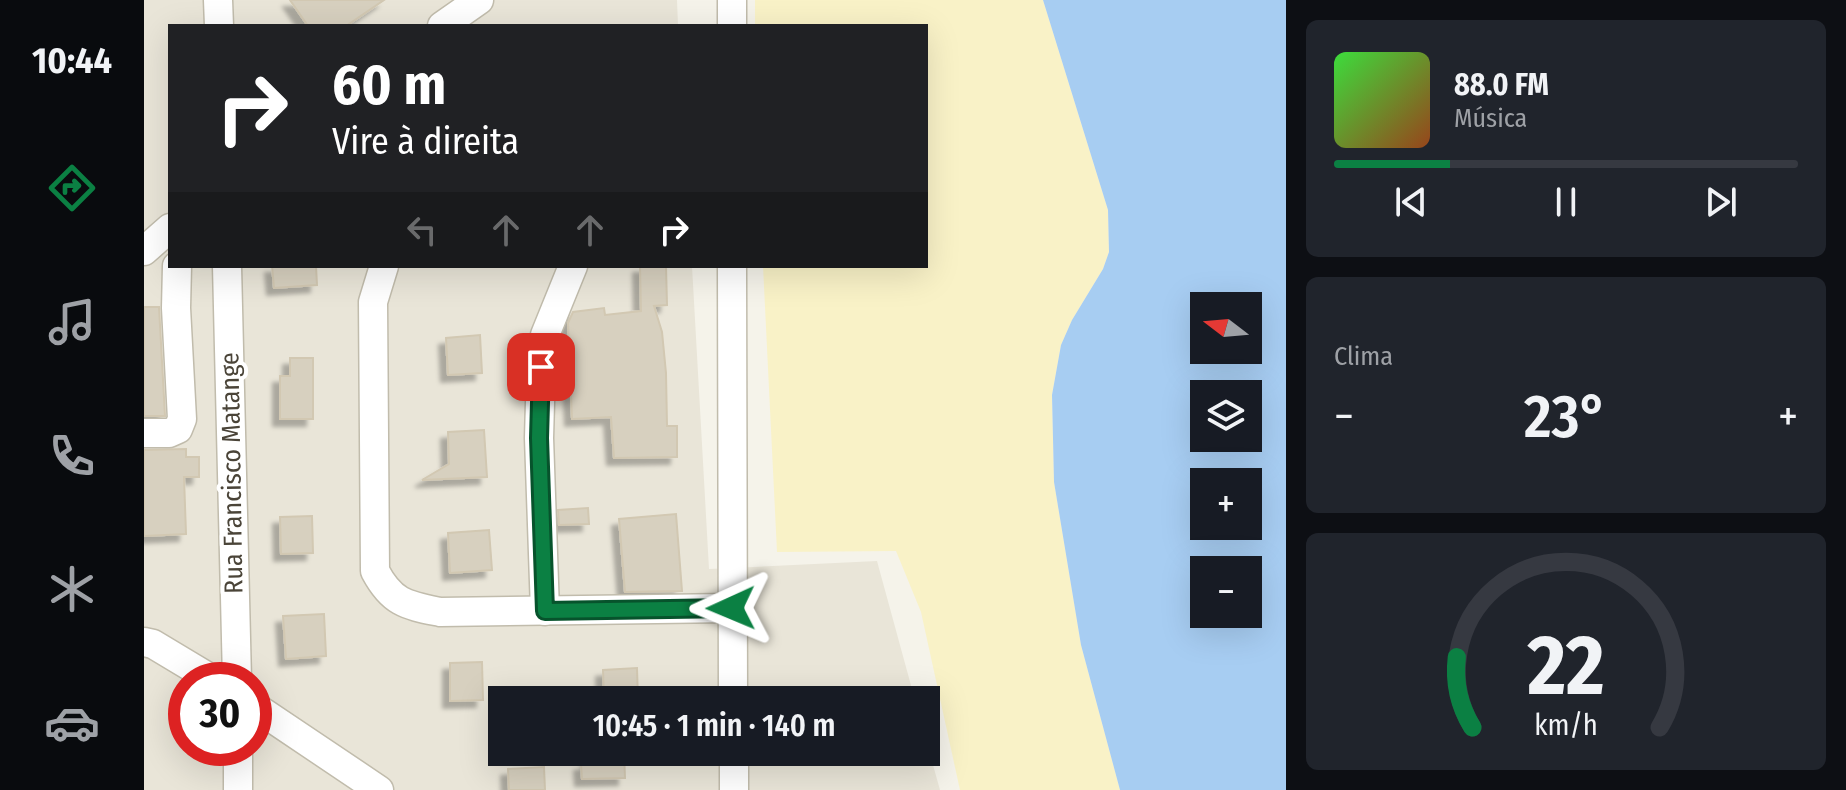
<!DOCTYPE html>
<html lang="pt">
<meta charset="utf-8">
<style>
:root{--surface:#171b24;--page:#20242c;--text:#f1f3f6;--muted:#9ea1a6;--line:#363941;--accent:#0b8043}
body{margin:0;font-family:"Fira Sans Condensed",sans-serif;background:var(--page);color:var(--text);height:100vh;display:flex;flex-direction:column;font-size:30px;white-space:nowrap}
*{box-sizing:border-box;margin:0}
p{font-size:26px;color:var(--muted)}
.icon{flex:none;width:44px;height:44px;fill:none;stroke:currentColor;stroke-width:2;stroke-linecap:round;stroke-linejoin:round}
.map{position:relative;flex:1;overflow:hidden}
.drawer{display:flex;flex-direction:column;gap:20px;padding:20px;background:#0d0f14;width:560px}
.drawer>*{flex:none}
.banner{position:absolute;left:24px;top:24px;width:760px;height:244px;border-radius:0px;box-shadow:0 8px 32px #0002;background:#202124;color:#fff;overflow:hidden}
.needle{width:52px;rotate:286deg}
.tools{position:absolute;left:1046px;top:292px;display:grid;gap:16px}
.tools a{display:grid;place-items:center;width:72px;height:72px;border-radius:0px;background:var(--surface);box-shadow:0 8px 32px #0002;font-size:40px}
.speed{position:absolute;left:24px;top:662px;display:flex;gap:16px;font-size:40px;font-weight:700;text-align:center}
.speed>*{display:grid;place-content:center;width:104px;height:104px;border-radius:50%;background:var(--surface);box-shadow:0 8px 32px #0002;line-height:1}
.speed .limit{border:12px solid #d22;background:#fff;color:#111}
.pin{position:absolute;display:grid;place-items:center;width:68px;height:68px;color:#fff;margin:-34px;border-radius:16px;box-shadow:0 4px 12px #0006}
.me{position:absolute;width:88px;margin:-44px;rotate:269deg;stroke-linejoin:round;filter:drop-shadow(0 0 6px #0008)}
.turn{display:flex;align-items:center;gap:28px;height:168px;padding:0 32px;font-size:36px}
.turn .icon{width:104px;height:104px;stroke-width:2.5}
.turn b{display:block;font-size:56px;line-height:68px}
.lanes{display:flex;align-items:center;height:76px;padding:0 32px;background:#0003;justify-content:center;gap:40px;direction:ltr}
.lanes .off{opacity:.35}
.big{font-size:60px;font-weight:600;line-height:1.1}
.drawer .card{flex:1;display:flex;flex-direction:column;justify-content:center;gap:12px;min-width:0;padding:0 28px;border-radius:12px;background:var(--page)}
.drawer .dial{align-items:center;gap:0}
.dial svg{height:208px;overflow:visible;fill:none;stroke:var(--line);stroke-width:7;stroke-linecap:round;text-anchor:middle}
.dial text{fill:var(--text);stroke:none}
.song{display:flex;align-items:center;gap:24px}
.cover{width:96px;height:96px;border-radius:12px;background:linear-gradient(135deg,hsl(120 70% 55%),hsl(20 70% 35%))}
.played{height:8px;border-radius:4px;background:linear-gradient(90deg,var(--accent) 25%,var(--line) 25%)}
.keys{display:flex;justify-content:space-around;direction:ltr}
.heat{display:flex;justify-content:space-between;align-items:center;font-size:44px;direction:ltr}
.trip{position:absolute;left:344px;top:686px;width:452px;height:80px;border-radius:0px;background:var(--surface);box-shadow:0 8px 32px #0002;font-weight:600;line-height:80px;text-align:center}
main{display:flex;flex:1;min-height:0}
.menu{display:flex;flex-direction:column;width:144px;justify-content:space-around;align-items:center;background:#090b0e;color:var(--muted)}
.menu .icon{width:56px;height:56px}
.menu .current{color:var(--accent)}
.menu b{font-size:36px;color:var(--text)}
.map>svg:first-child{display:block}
.residential{fill:#e9e5d8;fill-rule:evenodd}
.sand{fill:#f9f2c7}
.water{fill:#a7cdf2;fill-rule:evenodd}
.building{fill:#d7d0bf;stroke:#d2c8b2;stroke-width:2;filter:url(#shadow)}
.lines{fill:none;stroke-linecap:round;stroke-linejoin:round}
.minor-casing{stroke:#c1bcac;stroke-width:31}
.minor{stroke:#fff;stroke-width:28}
.route-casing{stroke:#07532c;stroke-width:20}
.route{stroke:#0b8043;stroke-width:14}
.labels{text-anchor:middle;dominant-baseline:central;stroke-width:8;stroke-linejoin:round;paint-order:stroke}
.street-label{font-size:26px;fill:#4a4438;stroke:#fff}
</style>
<main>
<nav class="menu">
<b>10:44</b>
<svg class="icon current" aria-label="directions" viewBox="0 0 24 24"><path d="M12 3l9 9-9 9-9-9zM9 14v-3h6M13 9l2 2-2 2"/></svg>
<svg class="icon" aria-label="music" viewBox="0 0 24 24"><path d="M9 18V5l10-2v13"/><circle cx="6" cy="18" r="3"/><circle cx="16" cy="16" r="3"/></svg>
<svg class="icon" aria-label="phone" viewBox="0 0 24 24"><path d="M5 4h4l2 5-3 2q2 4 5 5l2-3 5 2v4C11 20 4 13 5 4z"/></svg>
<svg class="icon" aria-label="climate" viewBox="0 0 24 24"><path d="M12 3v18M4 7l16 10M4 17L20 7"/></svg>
<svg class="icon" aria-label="car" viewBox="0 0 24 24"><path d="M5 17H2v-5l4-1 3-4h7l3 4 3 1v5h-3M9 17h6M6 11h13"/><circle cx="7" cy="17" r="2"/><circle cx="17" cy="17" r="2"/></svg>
</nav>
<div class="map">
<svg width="1142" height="790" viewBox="0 0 1142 790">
<defs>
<filter id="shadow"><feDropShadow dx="-7" dy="7" stdDeviation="2" flood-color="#0004"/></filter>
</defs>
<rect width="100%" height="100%" fill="#f5f3ea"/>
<path class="residential" d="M0,0H533L534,26H26V266H548L565,569L733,561L771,700H358V752H782V740L796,790H0ZM42,680H110V748H42Z"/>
<polygon class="sand" points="611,0 899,0 964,210 965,252 959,269 928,320 917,345 908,395 910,482 937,645 976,790 816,790 777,612 752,551 633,552 619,266 782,266 782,26 611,26"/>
<path class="water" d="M899,0H1142V790H976L937,645L910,482L908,395L917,345L928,320L959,269L965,252L964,210ZM1060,306H1104V350H1060ZM1060,394H1104V438H1060ZM1060,482H1104V526H1060ZM1060,570H1104V614H1060Z"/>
<g class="building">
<polygon points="146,0 240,0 202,26 164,26"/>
<polygon points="128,266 172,266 173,285 130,288"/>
<polygon points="496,266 522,266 523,305 510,306 518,332 522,373 523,426 533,426 533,457 470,458 467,417 428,419 424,323 429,312 460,308 461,315 497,311"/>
<polygon points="0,307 15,307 21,416 0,416"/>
<polygon points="336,335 338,373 304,375 302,338"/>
<polygon points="146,358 169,358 169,419 136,419 136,376 146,376"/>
<polygon points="340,430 343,477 278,480 305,464 304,432"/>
<polygon points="42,449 42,457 55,457 55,477 40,477 42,534 0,536 0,450"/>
<polygon points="444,508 445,524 415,525 414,510"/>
<polygon points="532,514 538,591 481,592 475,519"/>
<polygon points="168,516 169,553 137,554 136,517"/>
<polygon points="345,530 348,570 306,573 304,533"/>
<polygon points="180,614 182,656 142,659 139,616"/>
<polygon points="338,662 339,700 306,701 306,663"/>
<polygon points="493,668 494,700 460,700 459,670"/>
<polygon points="444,752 480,752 481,778 438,779 437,764 445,763"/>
<polygon points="400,767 401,790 365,790 364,769"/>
</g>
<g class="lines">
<defs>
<g id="minor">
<polyline points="74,0 75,26"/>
<polyline points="298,26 335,0"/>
<polyline points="588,26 588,0"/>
<polyline points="0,251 26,228"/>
<polyline points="83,266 93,680"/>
<path d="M240,266L229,302L231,571C248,603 262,605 296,612L587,608"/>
<polyline points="588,266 589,700"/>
<polyline points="0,433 25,433 34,429 38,419 32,308 33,266"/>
<polyline points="401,611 395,438 397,367 401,335 429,266"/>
<polyline points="0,642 9,644 69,680"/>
<polyline points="110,706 235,790"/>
<polyline points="94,748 94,790"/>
<polyline points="590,752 590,790"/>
</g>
</defs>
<use href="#minor" class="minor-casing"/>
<use href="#minor" class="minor"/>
</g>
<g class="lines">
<defs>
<polyline id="route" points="397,367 395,438 401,611 587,608"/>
</defs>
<use href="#route" class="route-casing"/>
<use href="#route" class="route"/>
</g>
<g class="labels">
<g class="street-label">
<text transform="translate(88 473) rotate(-91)">Rua Francisco Matange</text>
</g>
</g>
</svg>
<div class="tools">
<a><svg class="needle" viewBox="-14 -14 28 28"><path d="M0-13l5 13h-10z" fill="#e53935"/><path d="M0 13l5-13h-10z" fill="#9ea1a6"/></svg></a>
<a><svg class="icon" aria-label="layers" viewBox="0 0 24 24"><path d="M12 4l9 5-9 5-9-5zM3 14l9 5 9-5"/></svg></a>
<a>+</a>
<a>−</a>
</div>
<div class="speed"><div class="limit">30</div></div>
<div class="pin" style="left:397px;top:367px;background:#d93025"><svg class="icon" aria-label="arrive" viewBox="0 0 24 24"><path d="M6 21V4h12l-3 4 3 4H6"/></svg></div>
<svg class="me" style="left:587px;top:608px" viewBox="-20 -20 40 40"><path d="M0-17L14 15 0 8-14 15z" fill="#0b8043" stroke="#fff" stroke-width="4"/></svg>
<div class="trip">10:45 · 1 min · 140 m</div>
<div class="banner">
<div class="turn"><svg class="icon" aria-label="right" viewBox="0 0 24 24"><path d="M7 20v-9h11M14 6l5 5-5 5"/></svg><div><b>60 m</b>Vire à direita</div></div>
<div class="lanes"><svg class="icon off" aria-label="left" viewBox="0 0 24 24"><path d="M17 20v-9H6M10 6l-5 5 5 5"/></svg><svg class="icon off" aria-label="ahead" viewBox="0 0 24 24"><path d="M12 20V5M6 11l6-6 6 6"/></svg><svg class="icon off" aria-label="ahead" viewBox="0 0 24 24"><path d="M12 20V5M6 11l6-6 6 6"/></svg><svg class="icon" aria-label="right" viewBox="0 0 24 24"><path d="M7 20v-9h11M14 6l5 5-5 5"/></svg></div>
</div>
</div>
<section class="drawer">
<div class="card">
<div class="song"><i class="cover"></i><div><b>88.0 FM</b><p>Música</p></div></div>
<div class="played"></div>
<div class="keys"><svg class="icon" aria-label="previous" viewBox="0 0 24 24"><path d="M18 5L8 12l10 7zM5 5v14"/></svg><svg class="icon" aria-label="pause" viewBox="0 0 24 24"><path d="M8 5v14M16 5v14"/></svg><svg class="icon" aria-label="next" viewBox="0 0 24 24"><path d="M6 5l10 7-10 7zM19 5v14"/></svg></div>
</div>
<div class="card"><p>Clima</p>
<div class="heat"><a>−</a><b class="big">23°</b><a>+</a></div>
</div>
<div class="card dial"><svg viewBox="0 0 100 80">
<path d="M14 69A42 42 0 1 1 86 69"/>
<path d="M14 69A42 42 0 0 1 8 42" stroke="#0b8043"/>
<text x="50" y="56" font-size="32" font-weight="700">22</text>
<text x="50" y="72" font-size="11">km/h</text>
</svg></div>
</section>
</main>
